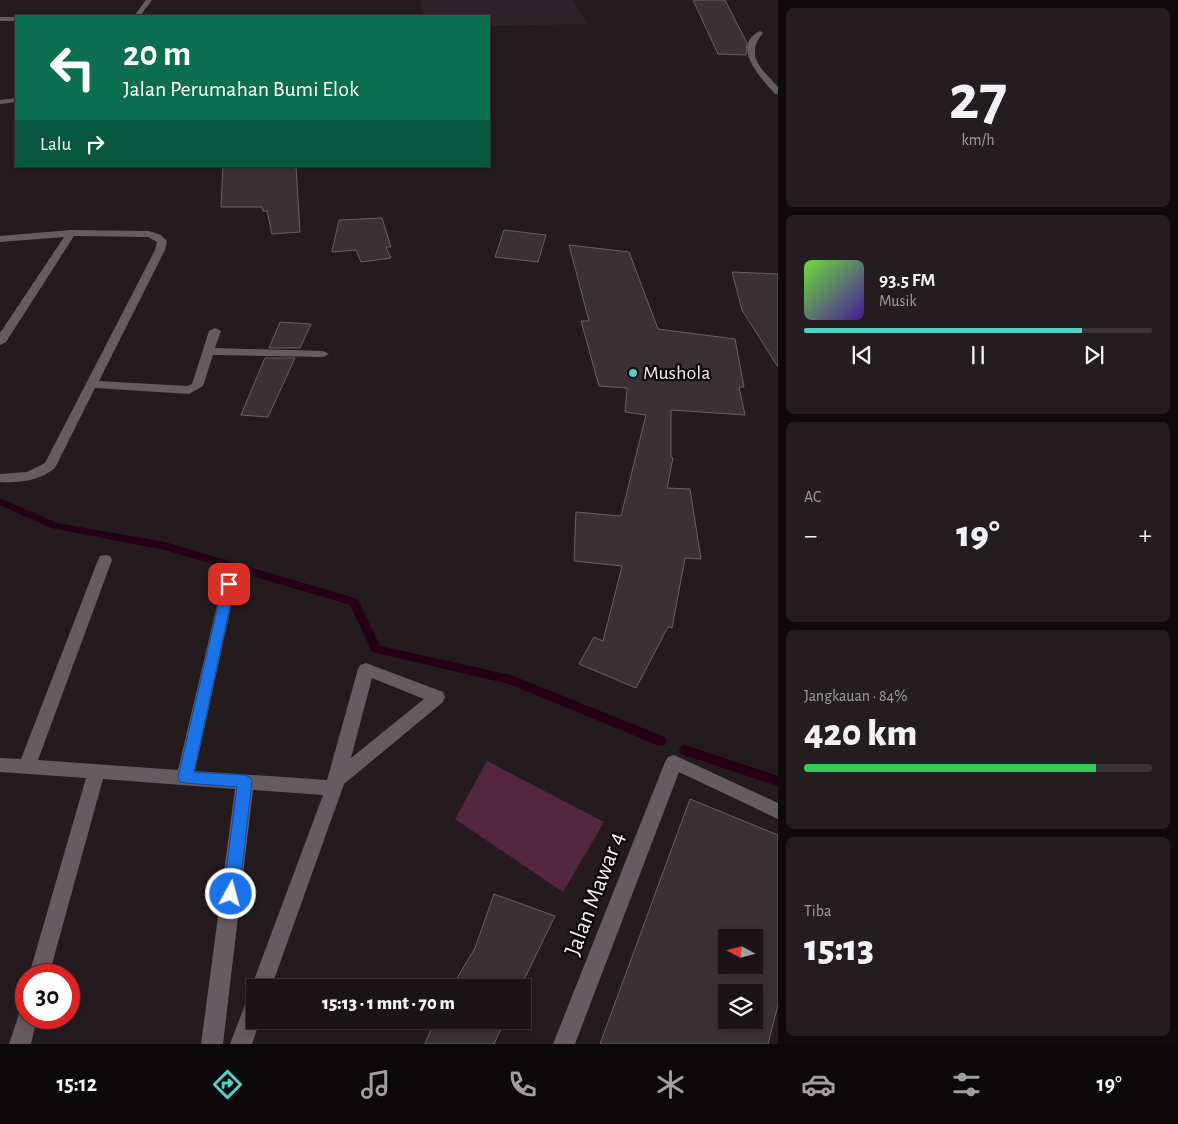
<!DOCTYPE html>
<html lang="id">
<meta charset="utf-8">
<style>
:root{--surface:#1b1417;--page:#241d20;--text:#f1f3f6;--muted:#a09ea1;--line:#393336;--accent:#57cec2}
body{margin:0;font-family:"Alegreya Sans",sans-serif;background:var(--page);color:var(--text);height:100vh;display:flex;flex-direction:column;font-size:19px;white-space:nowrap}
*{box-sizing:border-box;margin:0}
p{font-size:16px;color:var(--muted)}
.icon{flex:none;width:28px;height:28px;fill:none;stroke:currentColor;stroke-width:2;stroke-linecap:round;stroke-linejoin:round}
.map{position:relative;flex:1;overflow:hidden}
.drawer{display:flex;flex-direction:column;gap:8px;padding:8px;background:#0f0b0d;width:400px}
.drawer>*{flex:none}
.hud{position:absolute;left:15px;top:15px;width:475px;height:152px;border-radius:0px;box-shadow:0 2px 8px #0003,0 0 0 1px var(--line);background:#0b6e4f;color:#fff;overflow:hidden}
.needle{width:32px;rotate:277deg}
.controls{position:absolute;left:718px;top:929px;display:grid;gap:10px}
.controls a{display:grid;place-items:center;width:45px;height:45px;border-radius:0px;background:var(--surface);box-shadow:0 2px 8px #0003,0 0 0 1px var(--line);font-size:25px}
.speed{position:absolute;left:15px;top:964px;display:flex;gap:10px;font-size:25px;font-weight:700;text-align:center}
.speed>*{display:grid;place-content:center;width:65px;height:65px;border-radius:50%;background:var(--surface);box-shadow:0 2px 8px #0003,0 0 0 1px var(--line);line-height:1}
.speed .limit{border:8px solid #d22;background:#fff;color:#111}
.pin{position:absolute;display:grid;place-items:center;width:42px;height:42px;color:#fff;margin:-21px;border-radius:10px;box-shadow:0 2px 8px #0006}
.me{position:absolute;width:55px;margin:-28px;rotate:7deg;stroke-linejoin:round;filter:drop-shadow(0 0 4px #0008)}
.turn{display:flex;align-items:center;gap:18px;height:105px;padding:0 25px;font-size:22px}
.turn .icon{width:65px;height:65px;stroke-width:2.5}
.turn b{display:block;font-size:35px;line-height:42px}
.then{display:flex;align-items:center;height:48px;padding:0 25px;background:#0003;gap:10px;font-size:19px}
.big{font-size:38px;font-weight:800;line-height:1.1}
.drawer .widget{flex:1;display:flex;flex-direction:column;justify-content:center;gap:8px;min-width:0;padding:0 18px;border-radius:8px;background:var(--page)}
.drawer .dial{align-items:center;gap:0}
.dial b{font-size:65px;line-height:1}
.song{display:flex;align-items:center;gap:15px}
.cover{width:60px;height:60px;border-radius:8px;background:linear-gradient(135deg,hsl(100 70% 55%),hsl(260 70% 35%))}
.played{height:5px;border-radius:2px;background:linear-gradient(90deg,var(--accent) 80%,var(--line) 80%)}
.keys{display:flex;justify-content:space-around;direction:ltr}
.heat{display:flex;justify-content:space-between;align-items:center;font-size:28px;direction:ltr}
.charge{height:8px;border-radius:4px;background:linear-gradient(90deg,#34c759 84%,var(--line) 0)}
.trip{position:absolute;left:246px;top:979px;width:285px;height:50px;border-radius:0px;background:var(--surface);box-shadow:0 2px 8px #0003,0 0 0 1px var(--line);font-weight:800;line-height:50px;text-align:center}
.tab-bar{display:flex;height:80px;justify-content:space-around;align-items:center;background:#0b0809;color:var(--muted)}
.tab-bar .icon{width:35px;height:35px}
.tab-bar .current{color:var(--accent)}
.tab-bar b{font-size:22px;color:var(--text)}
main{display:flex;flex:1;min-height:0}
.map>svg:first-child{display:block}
.built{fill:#302229}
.green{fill:#55263f}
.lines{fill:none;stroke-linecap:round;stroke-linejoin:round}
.stream{fill:#250014;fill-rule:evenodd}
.building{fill:#3a3135;stroke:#6a5f64;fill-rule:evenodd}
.minor{fill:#665b60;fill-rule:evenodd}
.route{fill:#1a73e8;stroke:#114b97}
.poi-dot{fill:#57cec2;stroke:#0b0709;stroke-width:2}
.labels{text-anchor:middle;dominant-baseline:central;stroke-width:4.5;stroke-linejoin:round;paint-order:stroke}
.poi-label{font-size:20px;fill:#f6eff2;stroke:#0b0709;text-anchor:start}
.near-street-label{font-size:24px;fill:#f6eff2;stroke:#0b0709}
</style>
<main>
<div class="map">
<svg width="778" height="1044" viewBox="0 0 778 1044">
<rect width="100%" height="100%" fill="#241b1f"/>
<polygon class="built" points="420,0 573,0 587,24 489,26 489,16 424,16"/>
<polygon class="green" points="487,761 604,822 563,892 455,819"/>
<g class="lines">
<g class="stream">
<polygon points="0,498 57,523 165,542 358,599 380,646 511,675 665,737 667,741 665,745 661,746 657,745 509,684 372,652 350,605 165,550 51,528 0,505"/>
<polygon points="685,745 778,776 778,786 681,754 679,750 681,746"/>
</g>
</g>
<g class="building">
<polygon points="693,0 725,0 747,43 746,55 718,54"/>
<polygon points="223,166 296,166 300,232 272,234 267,211 263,211 262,207 221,207"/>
<polygon points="382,218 391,247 386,247 391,258 361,262 356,250 332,252 339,220"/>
<polygon points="504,230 546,235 538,262 495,257"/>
<polygon points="569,245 629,252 658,329 735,339 744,387 739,387 745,415 671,410 671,457 673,458 667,488 690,489 701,559 685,558 672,628 668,627 636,688 579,664 594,637 603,641 622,566 574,561 576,512 621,516 646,415 625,412 627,388 599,386 581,321 589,321"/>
<polygon points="732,272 778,274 778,367 742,310"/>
<polygon points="280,322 311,324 300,348 269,348"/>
<polygon points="265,358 295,358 268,417 241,415"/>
<path d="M690,799L778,835V1005L768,1044H600ZM726,938H754V965H726ZM726,992H754V1020H726Z"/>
<polygon points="494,894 555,916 520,988 451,988 475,948"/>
<polygon points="435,1020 505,1020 494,1044 425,1044"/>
</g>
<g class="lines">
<g class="minor">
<polygon points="146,0 152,0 140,16 134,16"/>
<rect x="0" y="17" width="16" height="4"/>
<path d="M760,31L763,33C744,56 762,69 778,87V94H775C762,79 729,46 760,31Z"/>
<polygon points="16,98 16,102 0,104 0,100"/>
<path d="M71,230L149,231L161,235L167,241L165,250L99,381L187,386L192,384L209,331L215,328L221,331L215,348L323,351L329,354L323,357L213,355L203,386L189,394L95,388L55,468C39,481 20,483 0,482V474L27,472L45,463L155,250L157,242L148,237L74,236L6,342L0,345V333L64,237L0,242V236Z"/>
<path d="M105,555L110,556L112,560L38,760L178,770L222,584L224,580L229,579L234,580L236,584L195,771L327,780L358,669L360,665L366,663L443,692L445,697L443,702L344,784L271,988H255V1020H260L252,1044H230L248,997L254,994L251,988L323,795L253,790L223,1044H201L235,789L103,779L49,975H29L86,778L0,772V758L21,759L98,560L100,556ZM372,678L424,699L351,758Z"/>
<polygon points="674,755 778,803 778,819 679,772 575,1044 553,1044 665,762 668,757"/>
<polygon points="26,1008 26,1018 37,1018 31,1044 9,1044 20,1011"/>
</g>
</g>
<polygon class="route" points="229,579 235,584 194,772 244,775 250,777 252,781 239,894 236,899 231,901 225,899 223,894 237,787 185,783 180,782 178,777 223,584"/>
<circle class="poi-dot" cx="633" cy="373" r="5"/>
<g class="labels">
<g class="poi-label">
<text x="643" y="373">Mushola</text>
</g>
<g class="near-street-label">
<text transform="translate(595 894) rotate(-69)">Jalan Mawar 4</text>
</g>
</g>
</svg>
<div class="controls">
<a><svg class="needle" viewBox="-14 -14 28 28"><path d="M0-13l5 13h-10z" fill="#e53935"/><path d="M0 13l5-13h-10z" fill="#a09ea1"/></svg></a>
<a><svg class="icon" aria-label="layers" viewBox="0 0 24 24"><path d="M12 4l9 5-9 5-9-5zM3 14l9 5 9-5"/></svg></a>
</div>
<div class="speed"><div class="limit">30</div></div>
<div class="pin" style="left:229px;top:584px;background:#d93025"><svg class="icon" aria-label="arrive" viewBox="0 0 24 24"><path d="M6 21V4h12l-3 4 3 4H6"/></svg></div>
<svg class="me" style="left:231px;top:894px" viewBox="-20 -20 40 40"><circle r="17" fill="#1a73e8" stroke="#fff" stroke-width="3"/><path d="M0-11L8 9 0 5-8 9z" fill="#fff"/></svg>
<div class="trip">15:13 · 1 mnt · 70 m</div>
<div class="hud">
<div class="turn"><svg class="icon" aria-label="left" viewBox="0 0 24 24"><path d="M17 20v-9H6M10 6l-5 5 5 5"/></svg><div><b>20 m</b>Jalan Perumahan Bumi Elok</div></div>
<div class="then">Lalu<svg class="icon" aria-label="right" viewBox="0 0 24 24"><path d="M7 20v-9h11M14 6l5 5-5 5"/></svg></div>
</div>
</div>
<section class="drawer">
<div class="widget dial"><b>27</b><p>km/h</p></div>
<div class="widget">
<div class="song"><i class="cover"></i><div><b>93.5 FM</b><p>Musik</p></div></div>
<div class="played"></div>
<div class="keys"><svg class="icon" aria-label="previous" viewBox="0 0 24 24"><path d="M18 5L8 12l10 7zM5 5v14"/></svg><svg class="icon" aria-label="pause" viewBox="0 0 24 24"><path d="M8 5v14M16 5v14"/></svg><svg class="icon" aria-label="next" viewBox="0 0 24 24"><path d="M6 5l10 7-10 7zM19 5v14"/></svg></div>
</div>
<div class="widget"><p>AC</p>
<div class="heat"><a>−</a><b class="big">19°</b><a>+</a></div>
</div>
<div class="widget"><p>Jangkauan · 84%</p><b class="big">420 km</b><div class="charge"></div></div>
<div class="widget"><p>Tiba</p><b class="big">15:13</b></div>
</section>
</main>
<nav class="tab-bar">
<b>15:12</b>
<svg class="icon current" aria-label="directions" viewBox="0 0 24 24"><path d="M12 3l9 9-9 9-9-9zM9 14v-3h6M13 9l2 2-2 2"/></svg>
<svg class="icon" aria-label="music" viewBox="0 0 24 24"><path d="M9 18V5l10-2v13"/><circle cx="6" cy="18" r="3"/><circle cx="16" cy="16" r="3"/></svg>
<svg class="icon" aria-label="phone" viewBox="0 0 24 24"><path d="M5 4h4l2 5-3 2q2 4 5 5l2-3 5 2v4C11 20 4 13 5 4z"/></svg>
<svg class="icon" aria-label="climate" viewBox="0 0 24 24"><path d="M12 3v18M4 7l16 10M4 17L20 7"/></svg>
<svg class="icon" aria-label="car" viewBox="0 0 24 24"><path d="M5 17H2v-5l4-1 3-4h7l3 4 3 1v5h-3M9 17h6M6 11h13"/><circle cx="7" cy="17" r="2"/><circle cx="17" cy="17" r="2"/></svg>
<svg class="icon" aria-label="filters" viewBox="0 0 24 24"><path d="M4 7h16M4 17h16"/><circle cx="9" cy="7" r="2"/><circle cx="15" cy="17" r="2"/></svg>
<b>19°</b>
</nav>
